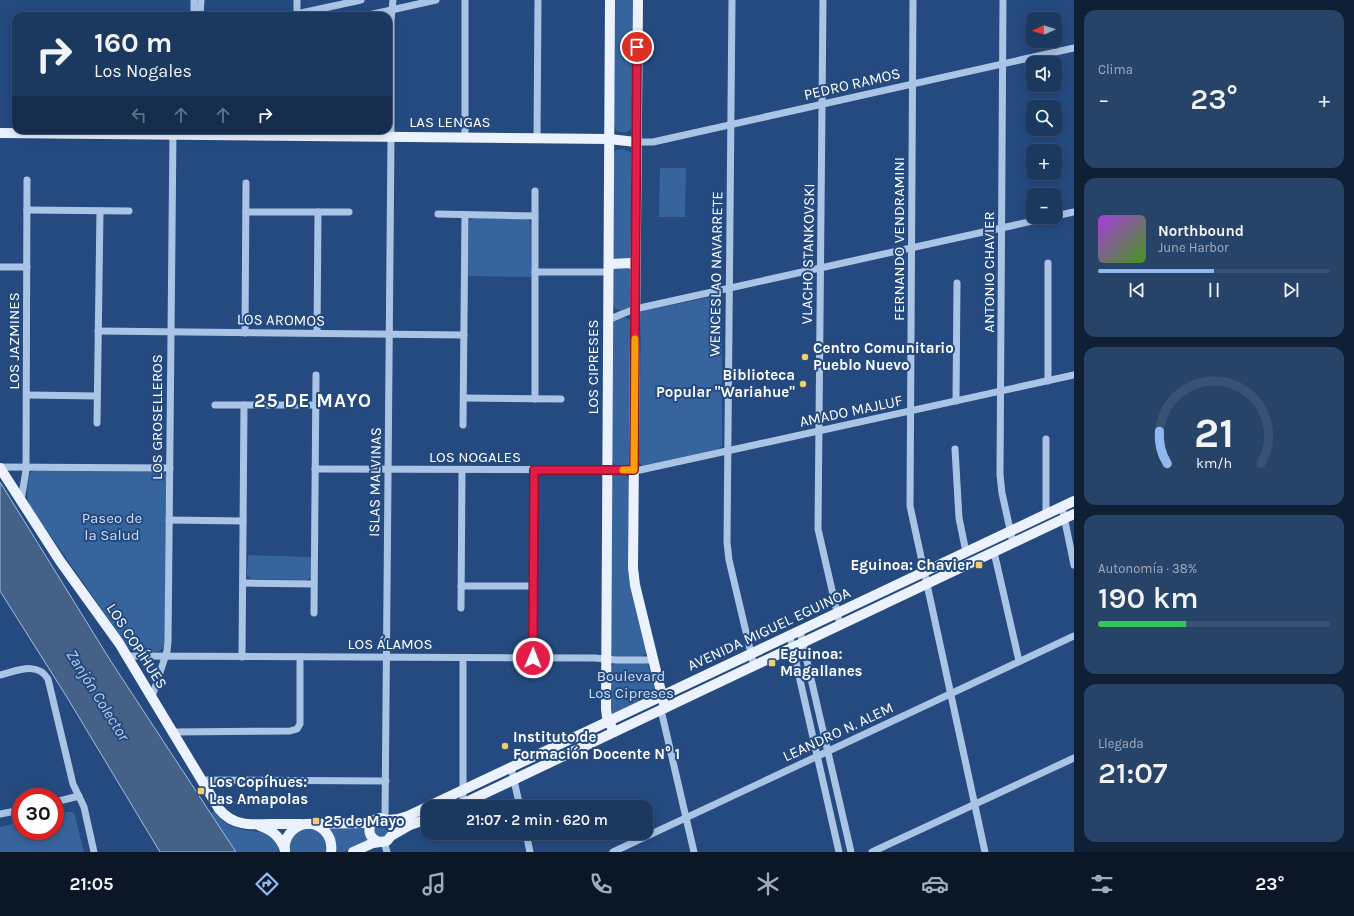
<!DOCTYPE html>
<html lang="es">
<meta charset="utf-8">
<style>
:root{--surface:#1b385f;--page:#284368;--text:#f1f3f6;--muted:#a0acbd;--line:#395274;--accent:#90b9f0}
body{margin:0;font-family:Karla,sans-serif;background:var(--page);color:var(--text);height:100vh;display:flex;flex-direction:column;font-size:15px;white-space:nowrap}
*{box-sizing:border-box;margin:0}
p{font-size:13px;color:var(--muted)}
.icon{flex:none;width:22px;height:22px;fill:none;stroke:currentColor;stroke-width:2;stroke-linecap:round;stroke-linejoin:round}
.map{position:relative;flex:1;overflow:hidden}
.drawer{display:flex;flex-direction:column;gap:10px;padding:10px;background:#0f1f34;width:280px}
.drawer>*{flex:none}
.guide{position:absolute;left:12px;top:12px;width:380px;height:122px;border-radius:12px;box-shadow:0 2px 10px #0003,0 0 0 1px var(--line);background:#1b385f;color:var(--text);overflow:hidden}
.needle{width:26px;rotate:267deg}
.tools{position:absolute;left:1026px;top:12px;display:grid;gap:8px}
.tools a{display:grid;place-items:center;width:36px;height:36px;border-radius:8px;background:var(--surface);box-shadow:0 2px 10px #0003,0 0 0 1px var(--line);font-size:20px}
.speed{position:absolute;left:12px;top:788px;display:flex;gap:8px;font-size:20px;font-weight:700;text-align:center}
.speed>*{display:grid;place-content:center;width:52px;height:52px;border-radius:50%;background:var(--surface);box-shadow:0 2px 10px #0003,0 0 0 1px var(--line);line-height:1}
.speed .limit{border:6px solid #d22;background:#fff;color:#111}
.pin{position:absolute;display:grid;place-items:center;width:34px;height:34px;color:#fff;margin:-17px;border:2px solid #fff;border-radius:50%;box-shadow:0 1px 4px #0007}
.me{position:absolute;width:44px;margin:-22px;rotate:1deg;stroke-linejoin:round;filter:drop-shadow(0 0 3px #0008)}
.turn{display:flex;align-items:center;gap:14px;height:84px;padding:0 16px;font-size:18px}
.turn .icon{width:52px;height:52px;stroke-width:2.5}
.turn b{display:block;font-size:28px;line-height:34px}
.lanes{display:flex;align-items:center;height:38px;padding:0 16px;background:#0003;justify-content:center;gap:20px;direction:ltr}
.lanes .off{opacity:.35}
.big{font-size:30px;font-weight:600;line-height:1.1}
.drawer .card{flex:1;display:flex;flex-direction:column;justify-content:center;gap:6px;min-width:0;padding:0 14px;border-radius:12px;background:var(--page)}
.drawer .dial{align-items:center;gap:0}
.dial svg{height:104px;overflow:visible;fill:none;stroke:var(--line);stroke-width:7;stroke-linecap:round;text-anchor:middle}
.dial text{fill:var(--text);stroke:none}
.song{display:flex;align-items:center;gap:12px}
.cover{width:48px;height:48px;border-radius:6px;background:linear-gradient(135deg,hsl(280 70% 55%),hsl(100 70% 35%))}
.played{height:4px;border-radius:2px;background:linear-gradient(90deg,var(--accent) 50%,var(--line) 50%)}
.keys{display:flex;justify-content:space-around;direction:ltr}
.heat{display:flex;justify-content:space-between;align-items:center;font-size:22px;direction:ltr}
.charge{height:6px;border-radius:3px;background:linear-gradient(90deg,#34c759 38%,var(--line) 0)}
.trip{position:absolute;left:421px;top:800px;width:232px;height:40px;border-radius:12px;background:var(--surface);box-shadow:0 2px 10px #0003,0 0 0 1px var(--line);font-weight:600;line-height:40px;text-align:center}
.tabs{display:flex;height:64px;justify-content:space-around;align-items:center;background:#0b1626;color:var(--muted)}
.tabs .icon{width:28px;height:28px}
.tabs .on{color:var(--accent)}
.tabs b{font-size:18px;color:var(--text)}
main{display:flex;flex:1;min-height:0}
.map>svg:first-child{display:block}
.green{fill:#38649d}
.water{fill:#456187;stroke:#9ebfe7}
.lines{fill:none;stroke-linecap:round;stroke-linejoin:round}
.minor{stroke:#aac4e6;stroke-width:7}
.major{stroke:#ebf2fd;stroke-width:10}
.route-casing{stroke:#92132f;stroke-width:10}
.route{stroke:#e11d48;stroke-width:7}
.slow{stroke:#f59e0b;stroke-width:7}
.poi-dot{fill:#f1cd6d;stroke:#244a7f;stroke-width:1.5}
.labels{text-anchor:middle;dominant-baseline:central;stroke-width:4;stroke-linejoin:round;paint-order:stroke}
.street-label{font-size:15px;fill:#fff;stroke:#244a7f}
.poi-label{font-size:15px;font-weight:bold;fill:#fff;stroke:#244a7f;text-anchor:start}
.park-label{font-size:15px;fill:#cddef5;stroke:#244a7f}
.water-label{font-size:16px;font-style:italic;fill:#b5ceee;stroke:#244a7f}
.district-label{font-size:19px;font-weight:bold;letter-spacing:1px;fill:#fff;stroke:#244a7f}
</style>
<main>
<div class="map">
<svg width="1074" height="852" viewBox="0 0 1074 852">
<rect width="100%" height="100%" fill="#244a7f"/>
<g class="green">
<path d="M615,0H634L633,126C630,133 623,133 617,131L615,128L614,123Z"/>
<polygon points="622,149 630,152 632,155 632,260 613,260 614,154 616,150"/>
<polygon points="660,168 686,168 685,217 659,217"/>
<polygon points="475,218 526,219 529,220 531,225 531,277 468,276 469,222 470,220"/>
<path d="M628,266L631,269V307C624,310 617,313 613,305V269Z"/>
<polygon points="720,295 722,298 722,446 718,449 642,466 639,462 641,313 644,311"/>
<path d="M624,317L629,319L631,322L629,464C624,470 616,468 612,461L613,322L619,318Z"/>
<path d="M36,470L159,471L163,472L166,475L165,645L160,651C151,654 137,655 129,648L29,505C26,498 27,477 31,472Z"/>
<polygon points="620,474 626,475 629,480 628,572 646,649 646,654 641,657 613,657 610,653 612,480 614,475"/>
<polygon points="248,555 312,557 311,577 309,579 305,580 251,579 247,574"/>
<polygon points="616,663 644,663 648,665 656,694 613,715 611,713 611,666"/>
<path d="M214,811C220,819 227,825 237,828C255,835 272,825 280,852H236L211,814Z"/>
<polygon points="68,812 73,812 75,816 84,852 0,852 0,827 21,822 21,831 55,831 55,815"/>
<polygon points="375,823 386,823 389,828 387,836 377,838 372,828"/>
<path d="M327,827H364L368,841L344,852H336C337,842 334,835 327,827Z"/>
<path d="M305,828C323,830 326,834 328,852H288L292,836Z"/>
</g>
<polygon class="water" points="0,482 112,663 236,852 160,852 65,694 0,591"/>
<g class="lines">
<g class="minor">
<polyline points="732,0 727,542 729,560 754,666"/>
<polyline points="823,0 818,529 840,625"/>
<polyline points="913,0 910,506 985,852"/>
<polyline points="1003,0 1000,475 1002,493 1013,543"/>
<polyline points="297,14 297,0"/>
<polyline points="194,16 194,0"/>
<polyline points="200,16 201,0"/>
<polyline points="287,16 361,0"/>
<polyline points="364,16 436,0"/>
<polyline points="465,137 465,0"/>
<polyline points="537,138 538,0"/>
<polyline points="636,142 653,142 1074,48"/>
<polyline points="27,210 129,211"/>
<polyline points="246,212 349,212"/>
<polyline points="438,214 535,216"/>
<polyline points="1055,216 1074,212"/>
<polyline points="0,267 27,267"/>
<polyline points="535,272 609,272"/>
<polyline points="608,320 622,314 635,309 1051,217"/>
<polyline points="98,331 464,335"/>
<polyline points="245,333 246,183"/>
<polyline points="317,333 318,212"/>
<polyline points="1048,381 1048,263"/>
<polyline points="27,395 97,396"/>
<polyline points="464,398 561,399"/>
<polyline points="535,399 535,191"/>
<polyline points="956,401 957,283"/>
<polyline points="215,405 316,405"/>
<polyline points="97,423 100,211"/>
<polyline points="463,425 465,215"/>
<polyline points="1046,439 1046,514"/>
<polyline points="955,449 959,518 966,552"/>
<polyline points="0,467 170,468"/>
<polyline points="315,469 640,470 1074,375"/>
<polyline points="21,501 26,470 27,180"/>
<polyline points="1062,507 1074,565"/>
<polyline points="169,520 243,521"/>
<polyline points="994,552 1019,661"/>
<polyline points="243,583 314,584"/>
<polyline points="461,586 533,586"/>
<polyline points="461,608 462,470"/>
<polyline points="314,613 316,375"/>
<polyline points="800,631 851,852"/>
<polyline points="790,636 839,852"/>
<polyline points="127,656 595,658 616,660 653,660"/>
<polyline points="242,657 244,405"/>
<polyline points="533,658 534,470"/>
<path d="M0,675C17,671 37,661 48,679L73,784L84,807L94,852"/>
<polyline points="152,697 167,651 168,642 173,130"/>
<polyline points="661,710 694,852"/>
<polyline points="173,732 290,731 297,729 300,724 300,657"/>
<polyline points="511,767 520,807"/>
<polyline points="201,780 386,781"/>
<polyline points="55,802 79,796"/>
<polyline points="463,804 463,658"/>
<polyline points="0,814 21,810"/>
<polyline points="385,819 391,137 391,21 393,0"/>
<polyline points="526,833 530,852"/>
<polyline points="384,842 387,852"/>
<polyline points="613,852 1074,636"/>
<polyline points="872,852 1074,758"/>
</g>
<g class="major">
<polyline points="610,0 606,709 607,717 614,732"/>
<polyline points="638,0 633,568 635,585 665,708"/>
<polyline points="0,133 609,139 636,142"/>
<polyline points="609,267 611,264 631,263 635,267"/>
<path d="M0,468L60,561L119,643L219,809C233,826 250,825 270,824C280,824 291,824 301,824"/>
<polyline points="456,807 1074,514"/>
<path d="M372,822C367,830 369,838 379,842"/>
<path d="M313,824C326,828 333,839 331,852"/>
<path d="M260,826C273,830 281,838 285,850"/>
<path d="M285,852C283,838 292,827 305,824L366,823L380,818L388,820L398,819L408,816L1074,501"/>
<polyline points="353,852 373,843 387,841 391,836 410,825 428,819"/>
</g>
</g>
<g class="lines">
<defs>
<polyline id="route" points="533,658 534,470 634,470 637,47"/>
</defs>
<use href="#route" class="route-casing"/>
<use href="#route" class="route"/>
<polyline class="slow" points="623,470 634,470 635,339"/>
</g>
<g class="poi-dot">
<circle cx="805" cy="357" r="4"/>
<circle cx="803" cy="384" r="4"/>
<rect x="975" y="561" width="8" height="8" rx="2"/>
<rect x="768" y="659" width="8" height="8" rx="2"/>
<circle cx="505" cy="746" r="4"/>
<rect x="197" y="787" width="8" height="8" rx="2"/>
<rect x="312" y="817" width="8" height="8" rx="2"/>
</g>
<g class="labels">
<g class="street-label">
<text transform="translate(852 84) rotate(-13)">PEDRO RAMOS</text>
<text x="450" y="122">LAS LENGAS</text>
<text transform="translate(899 239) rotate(-90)">FERNANDO VENDRAMINI</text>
<text transform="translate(808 254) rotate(-89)">VLACHO STANKOVSKI</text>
<text transform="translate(989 272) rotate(-90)">ANTONIO CHAVIER</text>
<text transform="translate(716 274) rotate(-89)">WENCESLAO NAVARRETE</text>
<text transform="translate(281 320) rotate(1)">LOS AROMOS</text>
<text transform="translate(14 341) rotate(-90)">LOS JAZMINES</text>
<text transform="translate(593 367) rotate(-90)">LOS CIPRESES</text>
<text transform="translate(851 411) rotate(-12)">AMADO MAJLUF</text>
<text transform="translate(157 417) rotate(-90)">LOS GROSELLEROS</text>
<text x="475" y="457">LOS NOGALES</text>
<text transform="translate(375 482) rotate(-89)">ISLAS MALVINAS</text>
<text transform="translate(769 629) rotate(-25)">AVENIDA MIGUEL EGUINOA</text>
<text x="390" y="644">LOS ÁLAMOS</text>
<text transform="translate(137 646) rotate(57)">LOS COPÍHUES</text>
<text transform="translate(838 732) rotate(-25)">LEANDRO N. ALEM</text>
</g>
<g class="poi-label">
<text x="813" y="348">Centro Comunitario<tspan x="813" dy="17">Pueblo Nuevo</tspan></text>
<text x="795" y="375" text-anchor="end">Biblioteca<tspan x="795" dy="17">Popular "Wariahue"</tspan></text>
<text x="971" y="565" text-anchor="end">Eguinoa: Chavier</text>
<text x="780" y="654">Eguinoa:<tspan x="780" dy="17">Magallanes</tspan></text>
<text x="513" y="737">Instituto de<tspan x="513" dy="17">Formación Docente N° 1</tspan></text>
<text x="209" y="782">Los Copíhues:<tspan x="209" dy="17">Las Amapolas</tspan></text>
<text x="324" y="821">25 de Mayo</text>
</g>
<g class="park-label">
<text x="112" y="518">Paseo de<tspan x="112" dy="17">la Salud</tspan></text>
<text x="631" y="676">Boulevard<tspan x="631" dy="17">Los Cipreses</tspan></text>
</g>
<g class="water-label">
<text transform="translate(98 695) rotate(58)">Zanjón Colector</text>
</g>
<g class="district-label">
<text x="313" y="401">25 DE MAYO</text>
</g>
</g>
</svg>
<div class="tools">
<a><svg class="needle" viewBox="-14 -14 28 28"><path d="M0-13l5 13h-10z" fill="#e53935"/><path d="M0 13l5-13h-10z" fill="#a0acbd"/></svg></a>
<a><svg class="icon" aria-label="sound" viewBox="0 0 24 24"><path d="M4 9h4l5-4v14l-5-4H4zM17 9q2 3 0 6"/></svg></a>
<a><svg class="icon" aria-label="search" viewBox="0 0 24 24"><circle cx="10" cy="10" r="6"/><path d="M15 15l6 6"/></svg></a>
<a>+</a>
<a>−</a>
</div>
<div class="speed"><div class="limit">30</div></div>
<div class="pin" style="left:637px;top:47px;background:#d93025"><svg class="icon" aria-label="arrive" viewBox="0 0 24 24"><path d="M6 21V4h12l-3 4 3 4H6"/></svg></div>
<svg class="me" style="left:533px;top:658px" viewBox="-20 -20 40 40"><circle r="17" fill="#e11d48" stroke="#fff" stroke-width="3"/><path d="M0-11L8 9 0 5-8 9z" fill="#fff"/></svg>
<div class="trip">21:07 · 2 min · 620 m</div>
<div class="guide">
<div class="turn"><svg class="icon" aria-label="right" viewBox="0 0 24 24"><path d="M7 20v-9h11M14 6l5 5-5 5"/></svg><div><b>160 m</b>Los Nogales</div></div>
<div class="lanes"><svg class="icon off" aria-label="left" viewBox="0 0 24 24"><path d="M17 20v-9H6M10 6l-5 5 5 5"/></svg><svg class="icon off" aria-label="ahead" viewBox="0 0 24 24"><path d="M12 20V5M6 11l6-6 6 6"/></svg><svg class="icon off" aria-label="ahead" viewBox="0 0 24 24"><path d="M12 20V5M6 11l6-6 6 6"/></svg><svg class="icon" aria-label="right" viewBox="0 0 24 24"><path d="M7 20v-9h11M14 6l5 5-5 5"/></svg></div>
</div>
</div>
<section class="drawer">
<div class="card"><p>Clima</p>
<div class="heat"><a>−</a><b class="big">23°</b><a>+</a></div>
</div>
<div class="card">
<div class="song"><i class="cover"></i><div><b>Northbound</b><p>June Harbor</p></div></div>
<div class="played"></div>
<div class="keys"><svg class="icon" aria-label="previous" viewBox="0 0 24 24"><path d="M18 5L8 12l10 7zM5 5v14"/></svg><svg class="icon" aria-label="pause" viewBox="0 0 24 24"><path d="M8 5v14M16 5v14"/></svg><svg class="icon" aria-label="next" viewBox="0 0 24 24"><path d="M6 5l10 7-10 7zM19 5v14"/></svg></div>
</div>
<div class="card dial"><svg viewBox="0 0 100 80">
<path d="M14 69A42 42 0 1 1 86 69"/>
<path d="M14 69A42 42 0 0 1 8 44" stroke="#90b9f0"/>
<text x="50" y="56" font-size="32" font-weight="700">21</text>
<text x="50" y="72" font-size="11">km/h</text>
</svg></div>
<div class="card"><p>Autonomía · 38%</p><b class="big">190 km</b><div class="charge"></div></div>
<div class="card"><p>Llegada</p><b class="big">21:07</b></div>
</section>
</main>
<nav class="tabs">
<b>21:05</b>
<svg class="icon on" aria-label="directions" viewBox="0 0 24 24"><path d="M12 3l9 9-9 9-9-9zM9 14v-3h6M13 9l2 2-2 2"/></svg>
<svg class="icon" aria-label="music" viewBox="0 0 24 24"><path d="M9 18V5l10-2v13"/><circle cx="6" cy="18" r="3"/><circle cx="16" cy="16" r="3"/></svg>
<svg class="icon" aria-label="phone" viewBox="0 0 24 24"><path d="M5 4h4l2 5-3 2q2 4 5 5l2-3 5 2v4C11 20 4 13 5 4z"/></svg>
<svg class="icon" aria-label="climate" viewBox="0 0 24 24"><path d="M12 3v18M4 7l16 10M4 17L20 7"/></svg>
<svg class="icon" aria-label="car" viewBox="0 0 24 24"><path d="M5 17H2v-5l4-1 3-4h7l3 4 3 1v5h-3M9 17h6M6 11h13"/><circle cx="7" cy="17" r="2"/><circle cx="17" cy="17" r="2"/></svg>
<svg class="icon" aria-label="filters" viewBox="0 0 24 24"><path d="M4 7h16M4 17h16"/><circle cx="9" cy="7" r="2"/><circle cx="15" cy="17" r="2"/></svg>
<b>23°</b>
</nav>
